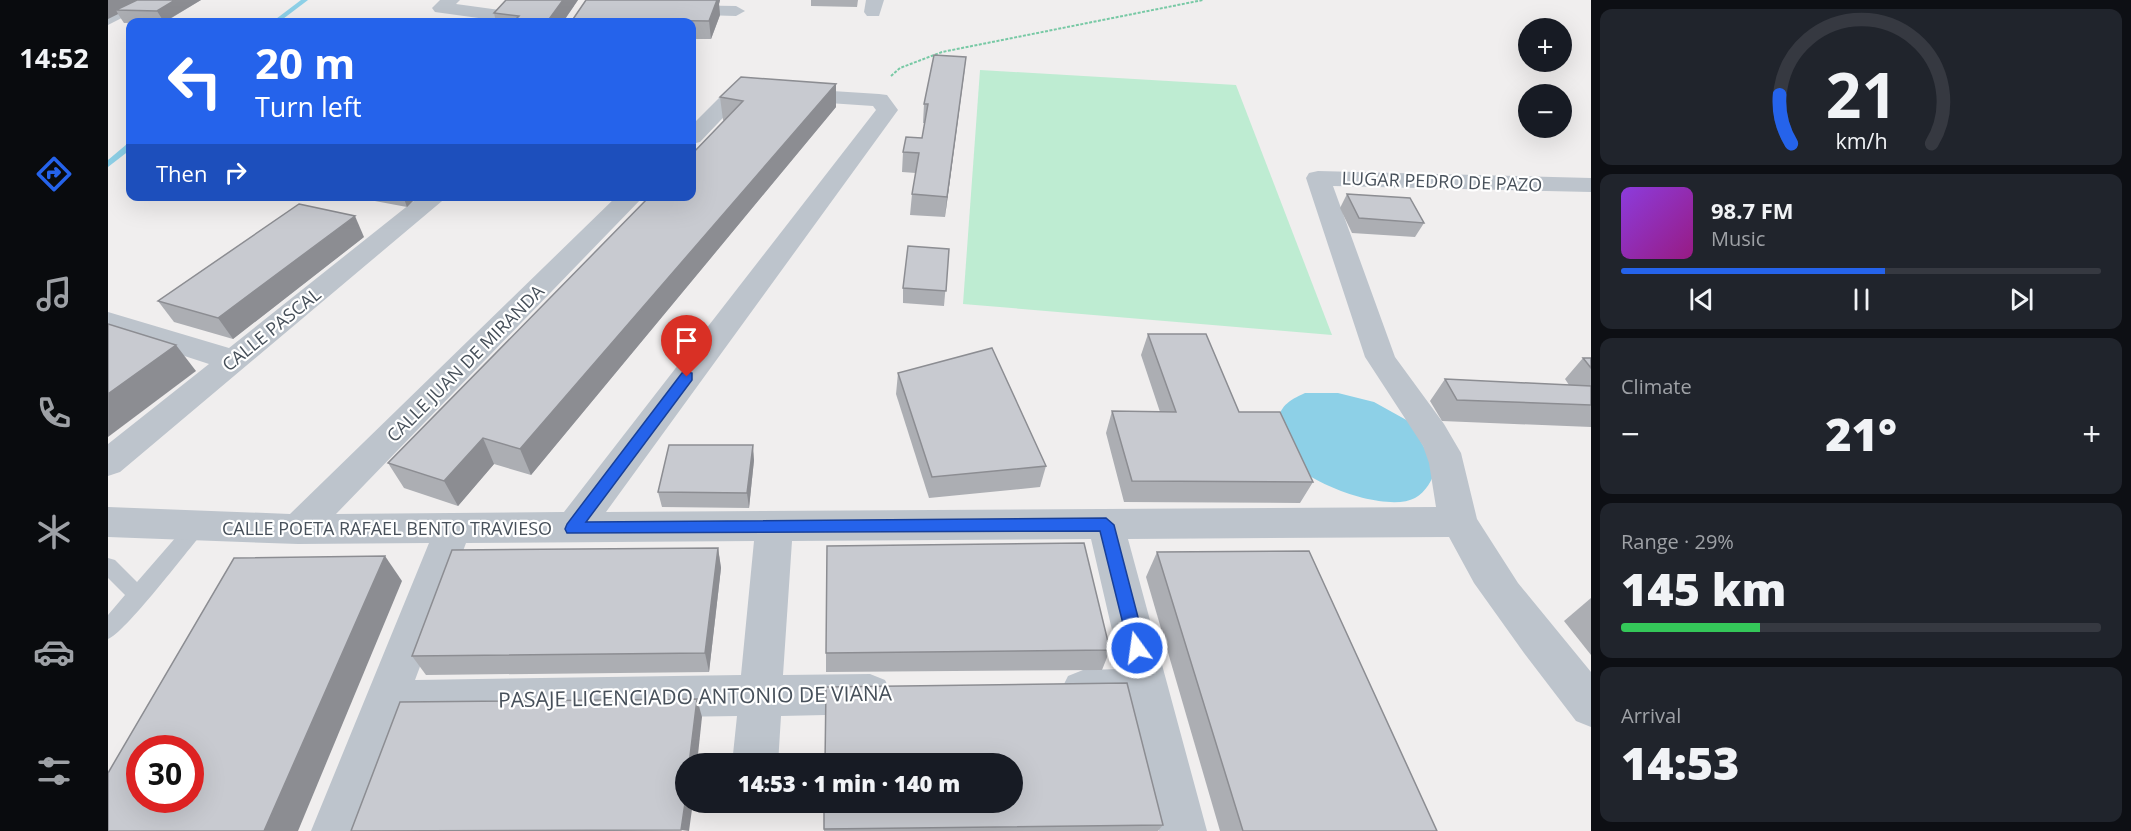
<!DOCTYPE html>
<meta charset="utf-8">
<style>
:root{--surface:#171b24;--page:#20242c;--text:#f1f3f6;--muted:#9ea1a6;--line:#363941;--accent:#2563eb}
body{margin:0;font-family:"Open Sans",sans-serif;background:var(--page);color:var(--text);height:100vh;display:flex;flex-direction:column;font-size:22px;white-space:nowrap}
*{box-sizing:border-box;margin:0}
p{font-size:20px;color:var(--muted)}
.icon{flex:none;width:33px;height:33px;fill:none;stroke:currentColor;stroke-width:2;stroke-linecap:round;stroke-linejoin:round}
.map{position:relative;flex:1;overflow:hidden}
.details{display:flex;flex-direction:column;gap:9px;padding:9px;background:#0d0f14;width:540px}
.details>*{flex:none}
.hud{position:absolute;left:18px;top:18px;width:570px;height:183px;border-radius:12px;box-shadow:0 6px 24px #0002;background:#2563eb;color:#fff;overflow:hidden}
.buttons{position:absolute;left:1410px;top:18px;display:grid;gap:12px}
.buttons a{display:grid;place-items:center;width:54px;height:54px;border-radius:50%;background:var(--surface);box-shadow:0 6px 24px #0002;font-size:30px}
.speed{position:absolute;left:18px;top:735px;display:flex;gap:12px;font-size:30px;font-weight:700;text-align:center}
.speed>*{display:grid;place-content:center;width:78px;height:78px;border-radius:50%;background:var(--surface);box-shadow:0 6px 24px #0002;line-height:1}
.speed .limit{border:9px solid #d22;background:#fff;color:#111}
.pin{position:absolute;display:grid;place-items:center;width:51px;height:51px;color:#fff;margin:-62px -26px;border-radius:50% 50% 50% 0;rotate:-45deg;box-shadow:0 0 6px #0007}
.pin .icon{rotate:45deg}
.me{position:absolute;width:66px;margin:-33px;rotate:346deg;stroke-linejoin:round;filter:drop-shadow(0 0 4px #0008)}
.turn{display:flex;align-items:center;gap:21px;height:126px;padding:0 30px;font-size:27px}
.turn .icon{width:78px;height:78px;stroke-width:2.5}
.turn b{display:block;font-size:42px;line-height:51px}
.then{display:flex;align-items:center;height:57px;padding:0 30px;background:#0003;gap:12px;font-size:22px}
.big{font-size:45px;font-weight:800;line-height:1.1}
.details .tile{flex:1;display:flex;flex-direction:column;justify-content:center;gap:9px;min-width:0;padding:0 21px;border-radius:12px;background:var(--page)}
.details .dial{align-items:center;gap:0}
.dial svg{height:156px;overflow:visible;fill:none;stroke:var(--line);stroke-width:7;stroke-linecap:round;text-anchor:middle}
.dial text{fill:var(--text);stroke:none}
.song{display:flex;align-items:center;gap:18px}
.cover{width:72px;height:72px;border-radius:9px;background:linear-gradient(135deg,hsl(270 70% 55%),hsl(310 70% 35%))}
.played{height:6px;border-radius:3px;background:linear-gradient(90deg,var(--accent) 55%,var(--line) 55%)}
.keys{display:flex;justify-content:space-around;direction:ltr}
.heat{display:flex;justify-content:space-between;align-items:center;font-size:33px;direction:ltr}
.charge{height:9px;border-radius:4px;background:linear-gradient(90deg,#34c759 29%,var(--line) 0)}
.trip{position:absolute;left:567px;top:753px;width:348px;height:60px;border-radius:30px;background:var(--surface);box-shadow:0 6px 24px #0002;font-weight:800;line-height:60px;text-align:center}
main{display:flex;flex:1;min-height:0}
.tabs{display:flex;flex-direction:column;width:108px;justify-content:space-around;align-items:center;background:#090b0e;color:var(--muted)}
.tabs .icon{width:42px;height:42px}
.tabs .active{color:var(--accent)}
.tabs b{font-size:27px;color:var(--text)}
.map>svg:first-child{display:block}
.green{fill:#beecd2}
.water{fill:#8dd0e7}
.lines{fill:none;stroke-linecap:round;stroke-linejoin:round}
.stream{fill:#8dd0e7;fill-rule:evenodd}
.path{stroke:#78c9a5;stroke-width:2;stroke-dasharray:3 1.5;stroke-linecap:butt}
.lane{fill:#bdc4cc;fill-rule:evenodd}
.street{fill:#bdc4cc;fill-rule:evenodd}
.wall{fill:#acaeb3}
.shaded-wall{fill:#8c8d92}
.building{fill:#c8cad0;stroke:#8c8d92;stroke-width:1.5;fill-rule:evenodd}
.route{fill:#2563eb;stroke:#184099;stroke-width:1.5}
.labels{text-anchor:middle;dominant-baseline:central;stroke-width:4.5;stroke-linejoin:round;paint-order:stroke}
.street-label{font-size:18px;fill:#47505a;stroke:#fff}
.near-street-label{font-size:21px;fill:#47505a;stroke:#fff}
</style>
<main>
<nav class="tabs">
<b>14:52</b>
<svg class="icon active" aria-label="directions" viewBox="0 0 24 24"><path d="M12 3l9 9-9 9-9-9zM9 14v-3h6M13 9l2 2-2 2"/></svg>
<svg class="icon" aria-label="music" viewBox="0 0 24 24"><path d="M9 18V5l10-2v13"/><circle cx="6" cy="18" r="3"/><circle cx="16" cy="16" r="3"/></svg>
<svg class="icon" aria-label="phone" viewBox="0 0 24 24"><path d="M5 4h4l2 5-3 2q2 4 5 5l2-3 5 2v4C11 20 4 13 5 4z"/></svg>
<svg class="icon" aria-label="climate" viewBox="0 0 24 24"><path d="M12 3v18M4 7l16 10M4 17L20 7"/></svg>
<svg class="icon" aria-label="car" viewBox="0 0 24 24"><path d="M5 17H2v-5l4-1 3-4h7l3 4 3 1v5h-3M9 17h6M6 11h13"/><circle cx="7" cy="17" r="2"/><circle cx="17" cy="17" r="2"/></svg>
<svg class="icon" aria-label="filters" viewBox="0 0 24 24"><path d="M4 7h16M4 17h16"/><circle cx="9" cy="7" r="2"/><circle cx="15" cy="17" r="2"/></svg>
</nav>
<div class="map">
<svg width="1483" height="831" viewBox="0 0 1483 831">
<rect width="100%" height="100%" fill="#f0eeee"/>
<polygon class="green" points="872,70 1128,85 1224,335 855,304"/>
<path class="water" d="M1197,393H1230L1266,402L1302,422L1328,469C1324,480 1318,492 1307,498C1278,514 1189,481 1175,451C1173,446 1173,439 1172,433C1167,410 1177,402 1197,393Z"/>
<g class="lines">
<g class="stream">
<polygon points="193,0 200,0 171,22 164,22"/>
<polygon points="19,144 22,144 22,150 0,167 0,160"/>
</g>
<polyline class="path" points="783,76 792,68 834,52 1095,0"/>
<g class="lane">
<polygon points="38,0 49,0 0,25 0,18"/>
<path d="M89,519L96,521L98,526L96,531C79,551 17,633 0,639V615L17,595L0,578V558L7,560L29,582L82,521Z"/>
</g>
<g class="street">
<polygon points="332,0 352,0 348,4 399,11 408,16 403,22 384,22 385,20 327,12 324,8"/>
<polygon points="758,0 776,0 771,16 759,16 756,12"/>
<polygon points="567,5 628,6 637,11 628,16 561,14 558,10"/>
<path d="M645,86L771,94L779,95L790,110L498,512L1328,507L1321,463L1315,446L1257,357L1198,178L1201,173L1210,171L1483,178V192L1225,186L1287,357L1336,424L1353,453L1369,519L1410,583L1483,672V727L1468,721L1416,653L1366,583L1341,537L1020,539L1099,831H1051L1022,710H975L960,704L953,690L960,676L975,670L1013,669L983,539L684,541L675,675L762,674L777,680L784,694L777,708L762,714L673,716L670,764H624L629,716L292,721L251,831H203L321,543L190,544L0,537V507L182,514L509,196H536L228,514L456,512L768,110L765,106L645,98L630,102L592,142L584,144V125L616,93ZM646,541L633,675L307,680L358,543Z"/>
<polygon points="312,196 340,196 12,472 0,476 0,444 101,364 0,331 0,312 121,348"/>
</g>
</g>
<g class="wall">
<polygon points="0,0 93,0 57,22 16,23 10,14 0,19"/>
<polygon points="398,0 470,0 455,22 388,22 386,13"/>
<polygon points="478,0 612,0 611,4 612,15 603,39 584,39 584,22 463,22"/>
<polygon points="703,0 750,0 749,7 703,6"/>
<polygon points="858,57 837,217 802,215 804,194 808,173 794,172 795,152 814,138 817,123 815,123 816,104"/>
<polygon points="612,97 728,107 423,475 386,464 350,506 296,488 280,463 616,121 615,120"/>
<polygon points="1239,194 1316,223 1307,237 1244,233 1232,208"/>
<polygon points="240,196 310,196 299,207"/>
<polygon points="256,237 125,339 66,322 50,301"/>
<polygon points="841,249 836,306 795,303 795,288"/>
<polygon points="1040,334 1131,412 1205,482 1192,503 1016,502 998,433 1004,411 1052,412 1033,355"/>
<polygon points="1475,358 1483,358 1483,427 1334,421 1322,401 1337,379 1461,385 1457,379"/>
<polygon points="790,373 938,466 932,487 821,498 788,394"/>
<polygon points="646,460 641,508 554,507 550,492"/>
<polygon points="610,548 613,568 601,672 318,675 304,656"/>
<polygon points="1049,552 1329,831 1112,831 1038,577"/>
<polygon points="1483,598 1483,655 1456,621"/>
<polygon points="1002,650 994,670 718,672 718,653"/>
<polygon points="716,802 1055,825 1050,831 716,831"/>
</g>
<g class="shaded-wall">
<polygon points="0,0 38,0 8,10 10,14 0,19"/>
<polygon points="67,0 93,0 56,22 49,11"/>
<polygon points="455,0 470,0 455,22 439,22"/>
<polygon points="609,0 612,0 611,4 612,15 603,39 601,21"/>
<polygon points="858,57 856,75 837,217 839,197"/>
<polygon points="728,84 728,107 423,475 412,449"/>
<polygon points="295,196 310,196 299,207"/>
<polygon points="247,216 256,237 125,339 110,318"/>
<polygon points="68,345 88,371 0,437 0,394"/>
<polygon points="375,438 386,464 350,506 336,481"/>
<polygon points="645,445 646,460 641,508 639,493"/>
<polygon points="610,548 613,568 601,672 597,653"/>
<polygon points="277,556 294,581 190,831 156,831"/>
<polygon points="589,699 594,717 589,764 581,764"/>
<polygon points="578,796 578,802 585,802 581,831 573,830"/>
</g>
<g class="building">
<polygon points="29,0 67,0 49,11 8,10"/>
<polygon points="398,0 455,0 439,22 405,22 411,16 386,13"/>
<polygon points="478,0 609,0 601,21 533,20 532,22 463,22"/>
<polygon points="826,55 858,57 839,197 804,194 811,153 795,152 798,137 814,138 820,104 816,104"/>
<polygon points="633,77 728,84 412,449 375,438 336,481 280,463 542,196 584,196 584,154 635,101 612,97"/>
<polygon points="1239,194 1302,198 1316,223 1251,218"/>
<polygon points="191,204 247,216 110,318 50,301"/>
<polygon points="800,246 841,249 838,291 795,288"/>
<polygon points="0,324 68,345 0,394"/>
<polygon points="1040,334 1098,334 1131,412 1172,412 1205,482 1024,481 1004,411 1068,412"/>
<polygon points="884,348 938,466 824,477 790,373"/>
<polygon points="1475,358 1483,358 1483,368"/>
<polygon points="1337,379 1483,386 1483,405 1349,400"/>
<polygon points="561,445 645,445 639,493 550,492"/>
<polygon points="976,543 1002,650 718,653 719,546"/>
<polygon points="610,548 597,653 304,656 344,550"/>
<polygon points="1201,551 1329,831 1135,831 1049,552"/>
<path d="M277,556L156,831H0V773L126,558ZM32,748H82V800H32Z"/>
<polygon points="1019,683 1055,825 716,829 716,802 904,802 904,764 717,764 718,687"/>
<polygon points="589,699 581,764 578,764 578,796 573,830 243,831 292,702"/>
</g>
<polygon class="route" points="579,372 584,373 584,380 478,522 998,518 1006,525 1038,648 1035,654 1029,656 1023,654 1021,648 992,531 459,533 457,529 459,524 574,373"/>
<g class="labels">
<g class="street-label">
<text transform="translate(1334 181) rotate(2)">LUGAR PEDRO DE PAZO</text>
<text transform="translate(163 329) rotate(-39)">CALLE PASCAL</text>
<text transform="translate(357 363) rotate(-45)">CALLE JUAN DE MIRANDA</text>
<text x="279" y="528">CALLE POETA RAFAEL BENTO TRAVIESO</text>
</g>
<g class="near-street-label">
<text transform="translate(587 696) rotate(-1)">PASAJE LICENCIADO ANTONIO DE VIANA</text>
</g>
</g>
</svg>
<div class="buttons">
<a>+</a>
<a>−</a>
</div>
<div class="speed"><div class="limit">30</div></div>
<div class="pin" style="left:579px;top:377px;background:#d93025"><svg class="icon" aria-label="arrive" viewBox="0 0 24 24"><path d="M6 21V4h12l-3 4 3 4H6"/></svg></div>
<svg class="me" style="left:1029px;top:648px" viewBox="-20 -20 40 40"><circle r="17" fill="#2563eb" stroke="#fff" stroke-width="3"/><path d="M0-11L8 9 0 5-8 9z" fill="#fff"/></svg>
<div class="trip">14:53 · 1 min · 140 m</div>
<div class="hud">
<div class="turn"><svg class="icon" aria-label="left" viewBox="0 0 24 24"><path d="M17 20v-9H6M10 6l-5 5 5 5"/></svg><div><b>20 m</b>Turn left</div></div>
<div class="then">Then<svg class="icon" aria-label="right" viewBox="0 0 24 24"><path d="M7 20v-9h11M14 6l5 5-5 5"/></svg></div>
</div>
</div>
<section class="details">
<div class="tile dial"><svg viewBox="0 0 100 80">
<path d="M14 69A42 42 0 1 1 86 69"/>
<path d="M14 69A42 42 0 0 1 8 44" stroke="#2563eb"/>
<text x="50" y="56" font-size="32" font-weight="700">21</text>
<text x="50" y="72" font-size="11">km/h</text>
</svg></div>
<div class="tile">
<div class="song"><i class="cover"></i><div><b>98.7 FM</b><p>Music</p></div></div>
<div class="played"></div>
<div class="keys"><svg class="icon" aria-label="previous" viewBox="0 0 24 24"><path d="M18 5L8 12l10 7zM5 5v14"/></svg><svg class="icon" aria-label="pause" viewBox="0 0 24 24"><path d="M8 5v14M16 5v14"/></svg><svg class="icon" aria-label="next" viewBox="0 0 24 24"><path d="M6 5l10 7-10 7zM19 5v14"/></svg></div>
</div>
<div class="tile"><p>Climate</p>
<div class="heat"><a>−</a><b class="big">21°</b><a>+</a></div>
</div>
<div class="tile"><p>Range · 29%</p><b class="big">145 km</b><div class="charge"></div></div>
<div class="tile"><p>Arrival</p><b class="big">14:53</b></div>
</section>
</main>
